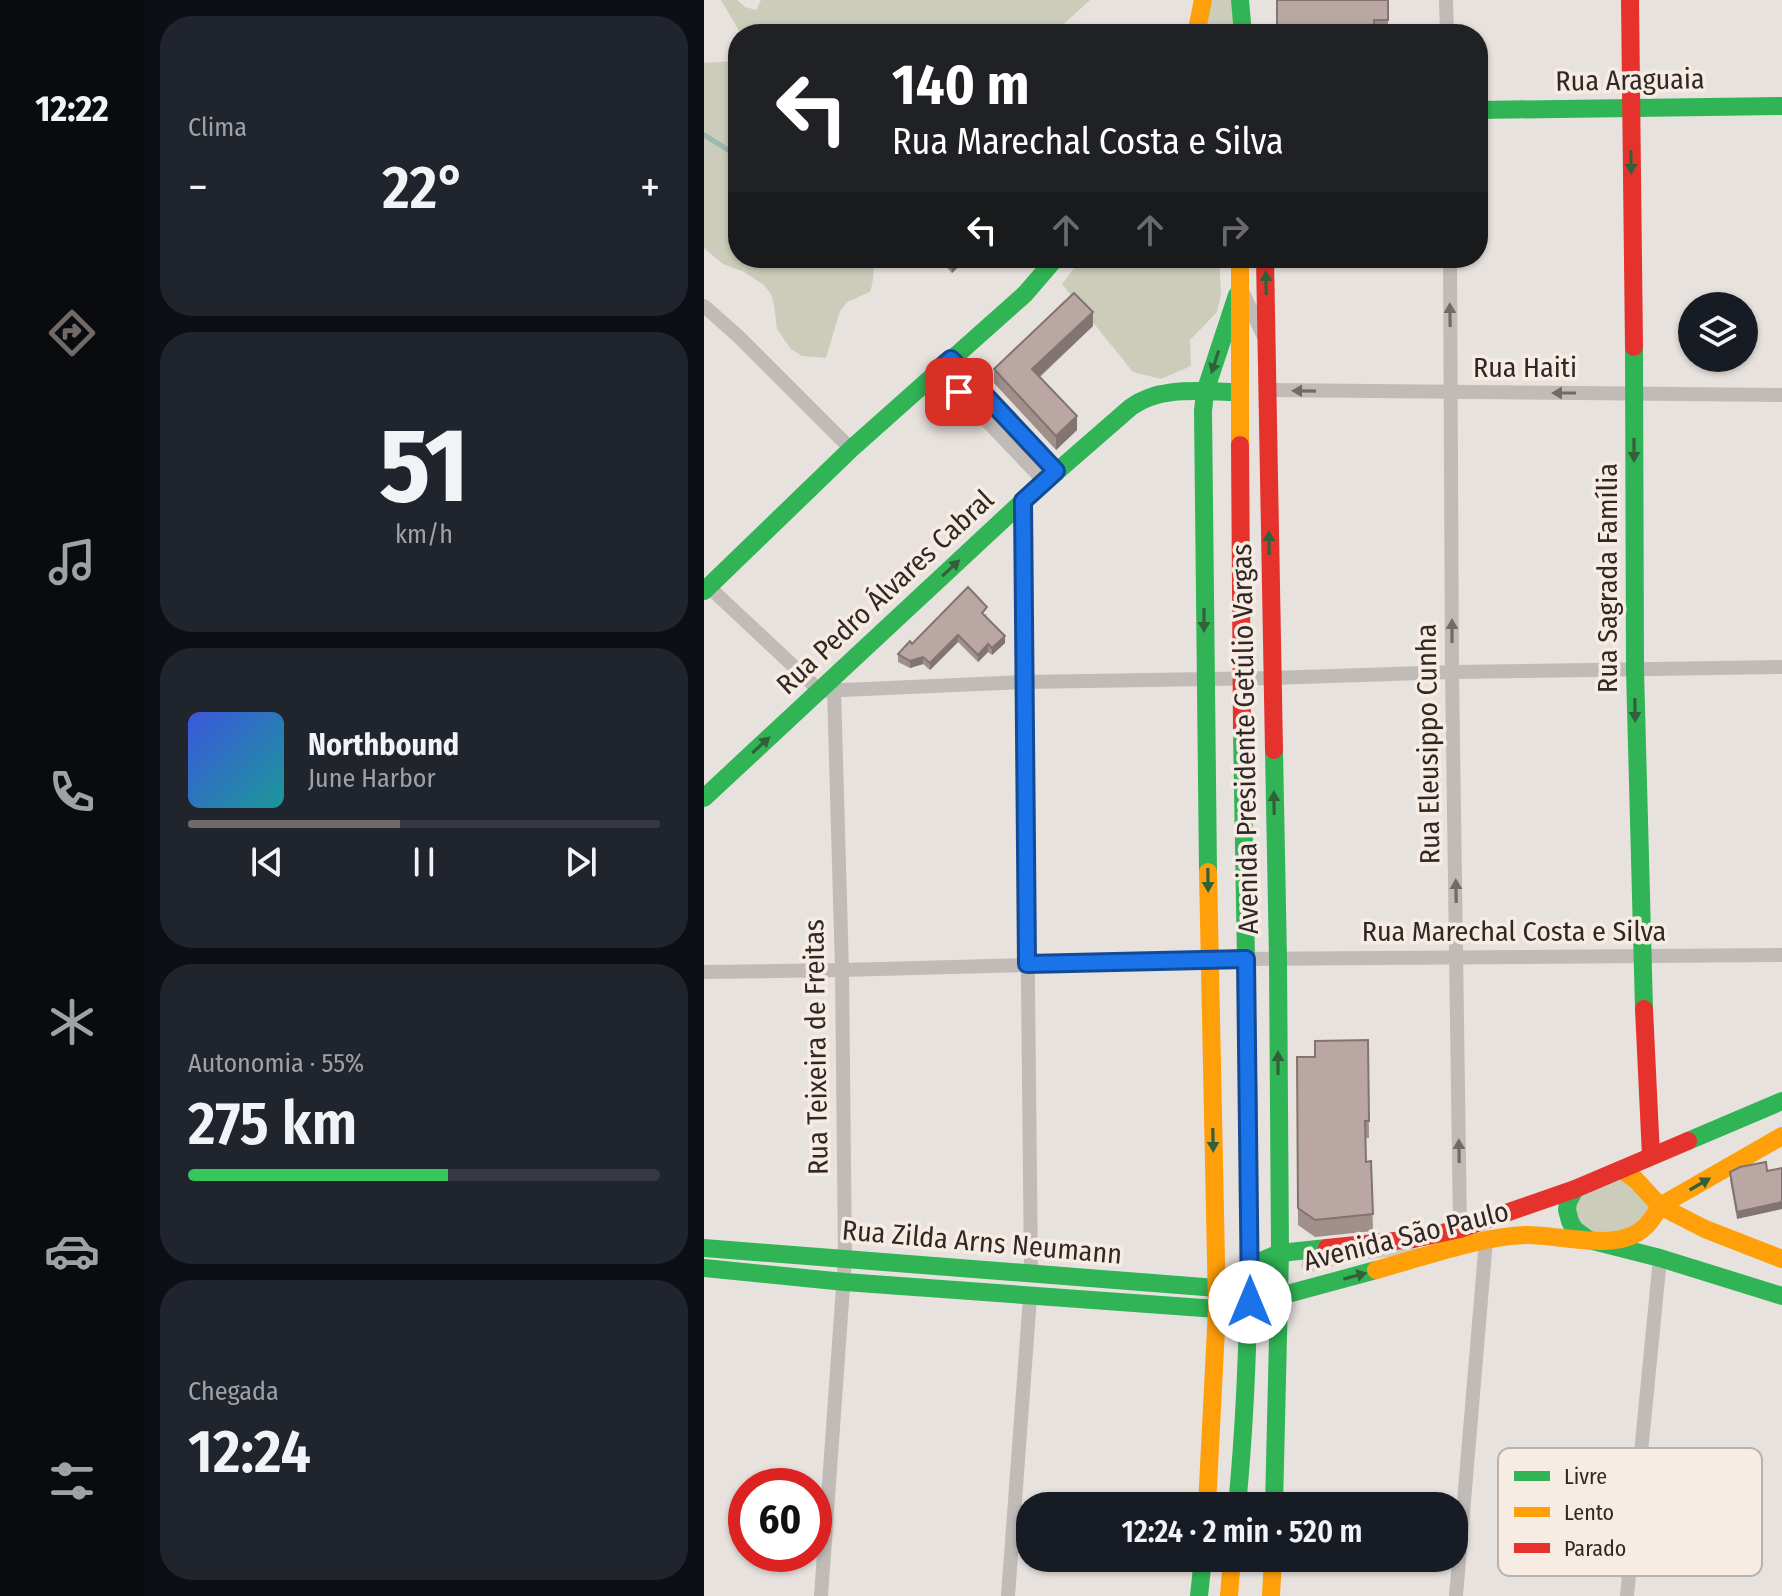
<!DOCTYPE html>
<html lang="pt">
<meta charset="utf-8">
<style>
:root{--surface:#171b24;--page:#20242c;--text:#f1f3f6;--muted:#9ea1a6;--line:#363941;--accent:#716966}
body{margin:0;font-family:"Fira Sans Condensed",sans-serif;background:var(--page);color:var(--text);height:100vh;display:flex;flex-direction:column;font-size:30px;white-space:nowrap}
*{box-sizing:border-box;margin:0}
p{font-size:26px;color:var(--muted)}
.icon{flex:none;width:44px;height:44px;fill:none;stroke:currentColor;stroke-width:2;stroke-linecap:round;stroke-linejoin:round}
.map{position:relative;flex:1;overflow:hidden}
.drawer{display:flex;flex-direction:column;gap:16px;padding:16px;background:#0d0f14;width:560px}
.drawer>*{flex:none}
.hud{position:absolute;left:24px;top:24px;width:760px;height:244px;border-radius:32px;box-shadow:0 2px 6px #0004;background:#202124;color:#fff;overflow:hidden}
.tools{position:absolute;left:974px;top:292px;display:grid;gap:16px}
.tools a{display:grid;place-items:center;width:80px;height:80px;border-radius:50%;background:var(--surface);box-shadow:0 2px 6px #0004;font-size:40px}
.speed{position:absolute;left:24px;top:1468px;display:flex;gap:16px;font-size:40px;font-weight:700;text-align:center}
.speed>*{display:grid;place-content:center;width:104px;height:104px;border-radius:50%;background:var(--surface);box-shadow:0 2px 6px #0004;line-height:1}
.speed .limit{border:12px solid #d22;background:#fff;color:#111}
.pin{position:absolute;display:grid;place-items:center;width:68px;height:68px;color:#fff;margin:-34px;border-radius:16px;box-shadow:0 4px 12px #0006}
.me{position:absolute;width:88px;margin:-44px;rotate:0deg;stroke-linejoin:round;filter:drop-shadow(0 0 6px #0008)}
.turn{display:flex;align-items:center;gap:28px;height:168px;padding:0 32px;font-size:36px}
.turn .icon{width:104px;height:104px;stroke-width:2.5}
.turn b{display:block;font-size:56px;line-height:68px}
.lanes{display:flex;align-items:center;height:76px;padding:0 32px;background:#0003;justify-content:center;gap:40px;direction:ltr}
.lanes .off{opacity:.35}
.big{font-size:60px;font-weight:600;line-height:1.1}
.drawer .widget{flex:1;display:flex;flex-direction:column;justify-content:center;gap:12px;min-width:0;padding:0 28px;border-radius:32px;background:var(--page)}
.drawer .dial{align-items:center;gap:0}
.dial b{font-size:104px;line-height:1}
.song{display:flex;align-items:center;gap:24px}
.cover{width:96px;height:96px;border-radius:12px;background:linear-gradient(135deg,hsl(230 70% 55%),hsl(180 70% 35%))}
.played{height:8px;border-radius:4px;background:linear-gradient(90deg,var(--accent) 45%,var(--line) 45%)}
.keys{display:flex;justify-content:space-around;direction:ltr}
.heat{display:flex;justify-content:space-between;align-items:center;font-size:44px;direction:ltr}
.charge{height:12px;border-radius:6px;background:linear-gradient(90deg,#34c759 55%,var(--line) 0)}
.trip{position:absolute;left:312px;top:1492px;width:452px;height:80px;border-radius:32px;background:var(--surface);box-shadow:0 2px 6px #0004;font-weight:600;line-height:80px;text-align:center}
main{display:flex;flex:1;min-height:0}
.tabs{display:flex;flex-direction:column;width:144px;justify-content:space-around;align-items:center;background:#090b0e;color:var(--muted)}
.tabs .icon{width:56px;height:56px}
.tabs .current{color:var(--accent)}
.tabs b{font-size:36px;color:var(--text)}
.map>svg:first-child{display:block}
.green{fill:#cbccb9}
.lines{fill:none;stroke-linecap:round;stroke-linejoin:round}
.stream{stroke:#9cb8b5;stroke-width:5}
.street{stroke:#c1bbb7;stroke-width:14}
.fast{stroke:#30b455;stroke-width:18}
.slow{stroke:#ff9f0a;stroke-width:18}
.jam{stroke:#e5322d;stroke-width:18}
.wall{fill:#a08f8b}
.shaded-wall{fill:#827471}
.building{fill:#baa6a2;stroke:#827471;stroke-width:2}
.oneway{fill:#316039}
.oneway2{fill:#726a67}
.route-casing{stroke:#114b97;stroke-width:20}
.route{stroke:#1a73e8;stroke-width:14}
.labels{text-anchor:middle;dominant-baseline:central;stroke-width:7;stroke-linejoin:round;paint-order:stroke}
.street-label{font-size:28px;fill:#312826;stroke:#f6ece4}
.key{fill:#f6ece4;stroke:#bbb1ab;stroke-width:2}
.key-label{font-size:22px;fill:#312826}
</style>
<main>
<nav class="tabs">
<b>12:22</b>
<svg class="icon current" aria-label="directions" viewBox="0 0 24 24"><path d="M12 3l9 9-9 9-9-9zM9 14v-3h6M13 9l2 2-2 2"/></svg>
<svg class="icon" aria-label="music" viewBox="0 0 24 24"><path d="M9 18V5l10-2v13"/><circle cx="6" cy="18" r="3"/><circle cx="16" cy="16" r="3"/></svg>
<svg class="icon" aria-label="phone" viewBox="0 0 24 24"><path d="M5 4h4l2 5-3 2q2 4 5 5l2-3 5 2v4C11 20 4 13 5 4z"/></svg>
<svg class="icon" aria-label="climate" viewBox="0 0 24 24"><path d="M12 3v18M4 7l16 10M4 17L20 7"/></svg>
<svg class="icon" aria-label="car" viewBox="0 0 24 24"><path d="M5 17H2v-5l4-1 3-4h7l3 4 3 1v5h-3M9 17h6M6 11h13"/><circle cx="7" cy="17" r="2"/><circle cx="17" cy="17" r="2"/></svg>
<svg class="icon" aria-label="filters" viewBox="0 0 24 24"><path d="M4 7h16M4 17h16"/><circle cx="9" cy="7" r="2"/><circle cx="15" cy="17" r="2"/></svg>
</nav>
<section class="drawer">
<div class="widget"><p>Clima</p>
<div class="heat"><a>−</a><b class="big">22°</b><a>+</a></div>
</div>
<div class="widget dial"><b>51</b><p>km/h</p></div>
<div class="widget">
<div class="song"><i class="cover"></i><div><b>Northbound</b><p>June Harbor</p></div></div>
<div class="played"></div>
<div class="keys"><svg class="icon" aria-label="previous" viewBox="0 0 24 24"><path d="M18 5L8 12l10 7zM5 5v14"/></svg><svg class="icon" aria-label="pause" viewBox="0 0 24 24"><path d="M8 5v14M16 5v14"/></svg><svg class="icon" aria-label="next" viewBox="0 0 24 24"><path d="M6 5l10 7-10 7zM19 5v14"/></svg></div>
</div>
<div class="widget"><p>Autonomia · 55%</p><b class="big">275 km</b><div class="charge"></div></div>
<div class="widget"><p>Chegada</p><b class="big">12:24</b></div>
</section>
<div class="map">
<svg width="1078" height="1596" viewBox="0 0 1078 1596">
<rect width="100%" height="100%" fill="#e8e2de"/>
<g class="green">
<polygon points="17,0 33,0 41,7 52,10 57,0 386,0 349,34 37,34"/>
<polygon points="505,0 531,0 534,34 497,34"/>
<path d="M34,53V258H171C169,270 170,281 166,292L143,302L136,311L122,358L98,356L87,349L73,329L70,305L67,294L60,285L40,272L19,264L0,248V63L29,61Z"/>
<polygon points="378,258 515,258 517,294 513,312 486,340 487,366 457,379 429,372 358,284"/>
<path d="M917,1180L928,1186L949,1207C942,1215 936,1225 927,1230C919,1234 911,1234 902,1234C873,1235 866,1219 875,1194L896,1184Z"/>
<polygon points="741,1246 693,1256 654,1260 603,1273 600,1272 597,1266 599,1257"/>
</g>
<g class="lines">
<polyline class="stream" points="0,135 34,156"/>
<g class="street">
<polyline points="742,0 743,34"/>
<polyline points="746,258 748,672 756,1229"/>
<polyline points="538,291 560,337"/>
<polyline points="0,306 34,336 147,449"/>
<polyline points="247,359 352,471"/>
<polyline points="234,370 341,482"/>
<polyline points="563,390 1078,395"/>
<polyline points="319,501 327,1274"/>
<polyline points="5,587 116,691 320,682 568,678 748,672 1078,667"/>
<polyline points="0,972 138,970 542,959 1078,955"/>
<polyline points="117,1596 141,1259 138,970 130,689"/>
<polyline points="304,1596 326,1297"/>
<polyline points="752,1596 782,1240"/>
<polyline points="923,1596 956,1258"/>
</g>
<g class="fast">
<polyline points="536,0 539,34"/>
<polyline points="774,110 1078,106"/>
<polyline points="930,347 931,670 940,1009"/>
<polyline points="0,591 147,449 321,294 352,258"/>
<path d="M0,798L319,501L427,407C458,385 499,392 535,392"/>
<polyline points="504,872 499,411 501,392 533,295"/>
<polyline points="984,1141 1078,1101"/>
<polyline points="871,1189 864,1202 863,1210 866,1221 870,1229 885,1240 956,1258 1078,1296"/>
<polyline points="0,1248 513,1288 545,1266 576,1253 623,1248"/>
<polyline points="0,1268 141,1282 513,1309 576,1296 672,1270"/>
<path d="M533,1506C547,1362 546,1220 544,1076C542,960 540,845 538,730"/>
<polyline points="570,1506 576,1253 574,959 570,750"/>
<polyline points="495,1596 499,1558"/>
</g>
<g class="slow">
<polyline points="492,34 499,0"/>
<polyline points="536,258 536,445"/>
<polyline points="918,1170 931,1179 956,1206 1001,1229 1078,1259"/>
<path d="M672,1270C717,1258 777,1236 823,1235C850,1235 896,1246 921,1238C939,1233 947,1222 956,1206L1078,1136"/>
<polyline points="503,1506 513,1309 504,872"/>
<polyline points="525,1596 528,1558"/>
<polyline points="567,1596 569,1558"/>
</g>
<g class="jam">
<polyline points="926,0 930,347"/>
<polyline points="561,258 570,750"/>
<polyline points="536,445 538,730"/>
<polyline points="940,1009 947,1156"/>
<polyline points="623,1248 710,1239 756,1229 871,1189 984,1141"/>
</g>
</g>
<g class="wall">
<polygon points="684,0 684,34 573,34"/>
<polygon points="234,258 264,258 248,273"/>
<polygon points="389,326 336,377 373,430 352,450 290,383 290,369"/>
<polygon points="283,614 282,616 301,643 288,655 284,652 274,662 254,642 226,670 219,664 206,668 194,662 194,654 208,644"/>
<polygon points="664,1040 665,1138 661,1138 662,1162 667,1161 669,1231 611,1237 594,1225 593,1057 611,1057"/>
<polygon points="1036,1167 1033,1219 1026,1180 1026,1172"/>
</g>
<g class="shaded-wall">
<polygon points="248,258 264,258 248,273"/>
<polygon points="389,312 389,326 328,383 328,369"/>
<polygon points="373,416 373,430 352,450 352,436"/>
<polygon points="254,635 254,642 226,670 226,663"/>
<polygon points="301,636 301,643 288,655 288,648"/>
<polygon points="284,644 284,652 274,662 274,655"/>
<polygon points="219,657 219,664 206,668 206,661"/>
<polygon points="1078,1202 1078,1209 1033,1219 1033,1212"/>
</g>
<g class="building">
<polygon points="573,0 684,0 684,20 670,20 670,34 573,34"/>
<polygon points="370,293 389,312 328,369 373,416 352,436 290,369"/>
<polygon points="264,587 283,607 278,613 301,636 288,648 284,644 274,655 254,635 226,663 219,657 206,661 194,654 206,641 208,644"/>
<polygon points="664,1040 665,1121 661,1121 662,1162 667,1161 669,1214 611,1220 594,1208 593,1057 611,1057 611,1041"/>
<polygon points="1062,1162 1063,1171 1078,1168 1078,1202 1033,1212 1026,1172 1036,1167"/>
</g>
<defs><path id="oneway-solid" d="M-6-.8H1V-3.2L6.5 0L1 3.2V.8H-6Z" transform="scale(2)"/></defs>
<g class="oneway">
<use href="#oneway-solid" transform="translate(927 162) rotate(89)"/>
<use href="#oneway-solid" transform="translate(562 283) rotate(-91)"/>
<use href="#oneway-solid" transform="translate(511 362) rotate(108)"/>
<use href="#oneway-solid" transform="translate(930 450) rotate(90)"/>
<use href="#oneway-solid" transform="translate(565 543) rotate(-91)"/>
<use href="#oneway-solid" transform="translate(247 568) rotate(-43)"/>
<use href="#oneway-solid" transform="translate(500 620) rotate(90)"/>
<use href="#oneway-solid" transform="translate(931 710) rotate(89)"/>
<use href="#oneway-solid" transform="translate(57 745) rotate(-43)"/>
<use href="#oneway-solid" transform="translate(570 803) rotate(-91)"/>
<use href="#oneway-solid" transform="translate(504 880) rotate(89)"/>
<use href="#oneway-solid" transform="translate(574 1063) rotate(-90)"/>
<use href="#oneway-solid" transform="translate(509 1140) rotate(89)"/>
<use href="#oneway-solid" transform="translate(996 1184) rotate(-30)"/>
<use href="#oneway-solid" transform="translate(651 1276) rotate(-15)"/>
</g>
<g class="oneway2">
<use href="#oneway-solid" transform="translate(746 315) rotate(-91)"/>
<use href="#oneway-solid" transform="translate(600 391) rotate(-179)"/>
<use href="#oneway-solid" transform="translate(860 393) rotate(-180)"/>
<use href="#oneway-solid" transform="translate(748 631) rotate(-90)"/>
<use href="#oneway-solid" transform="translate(752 891) rotate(-91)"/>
<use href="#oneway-solid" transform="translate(755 1151) rotate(-91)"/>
</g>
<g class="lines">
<defs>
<polyline id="route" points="255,392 234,370 247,359 352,471 319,501 323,964 542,959 546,1302"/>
</defs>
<use href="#route" class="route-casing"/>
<use href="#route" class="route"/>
</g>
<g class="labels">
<g class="street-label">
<text transform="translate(926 80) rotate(-1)">Rua Araguaia</text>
<text x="821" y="367">Rua Haiti</text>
<text transform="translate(903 578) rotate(-90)">Rua Sagrada Família</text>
<text transform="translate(181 592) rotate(-43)">Rua Pedro Álvares Cabral</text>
<text transform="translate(541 739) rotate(-91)">Avenida Presidente Getúlio Vargas</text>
<text transform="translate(724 744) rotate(-91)">Rua Eleusippo Cunha</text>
<text x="810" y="931">Rua Marechal Costa e Silva</text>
<text transform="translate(112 1047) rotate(-91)">Rua Teixeira de Freitas</text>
<text transform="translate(702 1236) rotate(-14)">Avenida São Paulo</text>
<text transform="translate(278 1242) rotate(5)">Rua Zilda Arns Neumann</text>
</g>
</g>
<rect x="794" y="1448" width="264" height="128" rx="12" class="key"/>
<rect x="810" y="1471" width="36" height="10" fill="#30b455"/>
<rect x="810" y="1507" width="36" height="10" fill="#ff9f0a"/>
<rect x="810" y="1543" width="36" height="10" fill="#e5322d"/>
<g class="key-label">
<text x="860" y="1484">Livre</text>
<text x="860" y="1520">Lento</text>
<text x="860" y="1556">Parado</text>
</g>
</svg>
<div class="tools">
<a><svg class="icon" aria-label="layers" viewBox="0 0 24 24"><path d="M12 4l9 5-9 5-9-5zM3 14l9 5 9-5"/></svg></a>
</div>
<div class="speed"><div class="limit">60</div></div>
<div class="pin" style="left:255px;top:392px;background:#d93025"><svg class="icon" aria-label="arrive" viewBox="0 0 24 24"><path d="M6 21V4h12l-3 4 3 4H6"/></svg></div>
<svg class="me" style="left:546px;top:1302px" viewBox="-20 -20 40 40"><circle r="19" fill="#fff"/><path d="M0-13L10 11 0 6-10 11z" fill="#1a73e8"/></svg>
<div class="trip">12:24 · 2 min · 520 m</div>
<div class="hud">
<div class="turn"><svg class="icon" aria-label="left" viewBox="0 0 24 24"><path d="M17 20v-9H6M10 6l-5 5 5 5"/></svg><div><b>140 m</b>Rua Marechal Costa e Silva</div></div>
<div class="lanes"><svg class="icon" aria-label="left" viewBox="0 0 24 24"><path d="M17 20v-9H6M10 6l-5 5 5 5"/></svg><svg class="icon off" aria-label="ahead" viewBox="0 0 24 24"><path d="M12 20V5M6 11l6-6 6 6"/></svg><svg class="icon off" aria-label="ahead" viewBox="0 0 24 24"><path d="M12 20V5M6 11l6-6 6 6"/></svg><svg class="icon off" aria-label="right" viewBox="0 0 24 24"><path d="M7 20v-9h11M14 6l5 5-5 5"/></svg></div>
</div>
</div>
</main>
